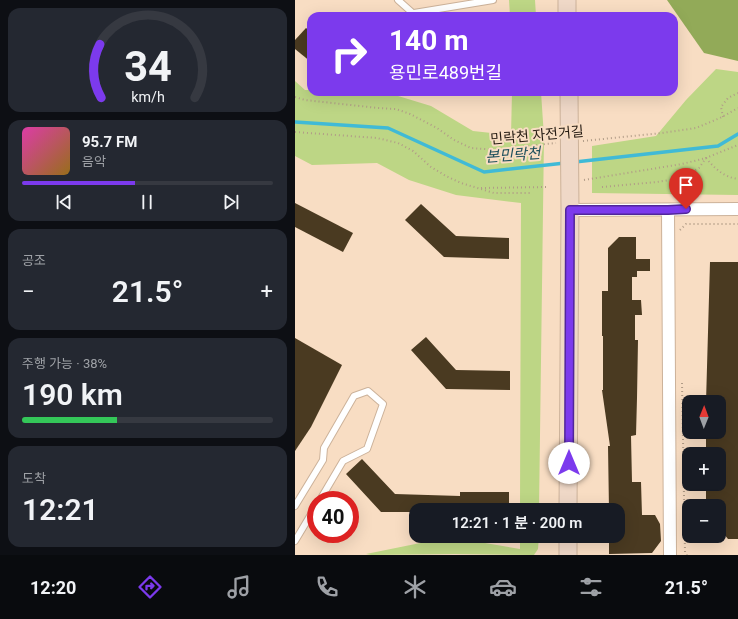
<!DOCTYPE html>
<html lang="ko">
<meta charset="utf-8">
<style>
:root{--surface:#171b24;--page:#242831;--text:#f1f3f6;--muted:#9ea1a6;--line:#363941;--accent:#7c3aed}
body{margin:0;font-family:Roboto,"Noto Sans KR",sans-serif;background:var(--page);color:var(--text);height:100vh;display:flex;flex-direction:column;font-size:15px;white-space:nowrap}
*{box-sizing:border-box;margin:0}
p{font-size:13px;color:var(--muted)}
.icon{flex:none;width:22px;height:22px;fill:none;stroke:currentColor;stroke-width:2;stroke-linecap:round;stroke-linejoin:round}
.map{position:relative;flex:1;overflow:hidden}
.panel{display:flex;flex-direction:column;gap:8px;padding:8px;background:#0d0f14;width:295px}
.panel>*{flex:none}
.banner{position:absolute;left:12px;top:12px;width:371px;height:84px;border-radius:12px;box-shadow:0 4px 16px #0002;background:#7c3aed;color:#fff;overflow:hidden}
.needle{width:26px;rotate:1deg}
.buttons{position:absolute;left:387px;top:395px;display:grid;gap:8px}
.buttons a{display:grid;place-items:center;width:44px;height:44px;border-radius:8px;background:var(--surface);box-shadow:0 4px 16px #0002;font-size:20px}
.speed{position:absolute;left:12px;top:491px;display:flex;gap:8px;font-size:20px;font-weight:700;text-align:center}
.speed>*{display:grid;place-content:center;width:52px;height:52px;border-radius:50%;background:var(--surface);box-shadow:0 4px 16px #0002;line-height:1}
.speed .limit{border:6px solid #d22;background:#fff;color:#111}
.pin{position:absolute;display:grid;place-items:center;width:34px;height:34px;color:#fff;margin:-41px -17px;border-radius:50% 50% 50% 0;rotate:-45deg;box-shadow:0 0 4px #0007}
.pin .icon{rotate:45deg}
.me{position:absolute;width:44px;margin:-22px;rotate:0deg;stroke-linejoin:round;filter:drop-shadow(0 0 3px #0008)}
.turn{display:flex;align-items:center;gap:14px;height:84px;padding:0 16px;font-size:18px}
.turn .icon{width:52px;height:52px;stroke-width:2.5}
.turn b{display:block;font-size:28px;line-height:34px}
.big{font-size:30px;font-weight:600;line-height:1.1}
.panel .card{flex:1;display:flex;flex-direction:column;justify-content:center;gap:6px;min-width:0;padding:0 14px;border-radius:12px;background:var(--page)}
.panel .dial{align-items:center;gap:0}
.dial svg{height:104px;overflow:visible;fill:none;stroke:var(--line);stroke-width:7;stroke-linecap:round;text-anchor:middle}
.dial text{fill:var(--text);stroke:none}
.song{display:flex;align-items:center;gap:12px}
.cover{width:48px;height:48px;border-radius:6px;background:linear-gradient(135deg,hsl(320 70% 55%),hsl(40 70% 35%))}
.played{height:4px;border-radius:2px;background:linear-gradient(90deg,var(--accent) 45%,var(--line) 45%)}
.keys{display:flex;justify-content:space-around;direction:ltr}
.heat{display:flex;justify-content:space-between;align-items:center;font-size:22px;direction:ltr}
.charge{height:6px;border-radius:3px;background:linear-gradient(90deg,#34c759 38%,var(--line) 0)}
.trip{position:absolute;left:114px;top:503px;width:216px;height:40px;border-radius:12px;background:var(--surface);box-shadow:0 4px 16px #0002;font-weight:600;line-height:40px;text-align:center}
.dock{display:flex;height:64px;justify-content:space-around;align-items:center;background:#090b0e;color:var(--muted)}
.dock .icon{width:28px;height:28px}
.dock .current{color:var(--accent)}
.dock b{font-size:18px;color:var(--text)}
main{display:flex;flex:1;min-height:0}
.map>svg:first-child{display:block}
.green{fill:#bdd685}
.forest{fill:#92aa58}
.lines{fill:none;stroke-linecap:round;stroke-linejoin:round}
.stream{stroke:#40bad6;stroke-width:3.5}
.building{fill:#4a3a21}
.lane-casing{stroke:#ccb29a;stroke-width:8}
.street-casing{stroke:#ccb29a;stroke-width:14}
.secondary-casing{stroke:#ccb29a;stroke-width:19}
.path{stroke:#b19c87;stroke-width:2;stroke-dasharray:1 3;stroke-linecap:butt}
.lane{stroke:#fff;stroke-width:6}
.street{stroke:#fff;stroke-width:12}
.secondary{stroke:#efd8c7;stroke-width:17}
.route-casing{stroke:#51269a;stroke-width:10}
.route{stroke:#7c3aed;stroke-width:7}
.labels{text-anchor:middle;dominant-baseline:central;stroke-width:4;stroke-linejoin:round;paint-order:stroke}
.street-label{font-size:14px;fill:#261c13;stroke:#f8ddc3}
.water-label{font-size:15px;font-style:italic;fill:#1e505c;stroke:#f8ddc3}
</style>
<main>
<section class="panel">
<div class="card dial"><svg viewBox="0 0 100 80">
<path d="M14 69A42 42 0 1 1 86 69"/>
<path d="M14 69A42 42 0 0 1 13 28" stroke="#7c3aed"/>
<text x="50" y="56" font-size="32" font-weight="700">34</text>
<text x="50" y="72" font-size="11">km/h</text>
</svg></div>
<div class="card">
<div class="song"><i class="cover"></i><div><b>95.7 FM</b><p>음악</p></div></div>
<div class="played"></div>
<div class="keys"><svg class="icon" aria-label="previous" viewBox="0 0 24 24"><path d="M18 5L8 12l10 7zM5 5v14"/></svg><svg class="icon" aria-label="pause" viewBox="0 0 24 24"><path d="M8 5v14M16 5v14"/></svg><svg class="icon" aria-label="next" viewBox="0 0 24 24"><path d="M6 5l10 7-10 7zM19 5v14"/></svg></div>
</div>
<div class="card"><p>공조</p>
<div class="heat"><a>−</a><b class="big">21.5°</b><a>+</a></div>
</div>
<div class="card"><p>주행 가능 · 38%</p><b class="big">190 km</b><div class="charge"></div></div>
<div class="card"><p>도착</p><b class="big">12:21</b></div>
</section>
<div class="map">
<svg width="443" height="555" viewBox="0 0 443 555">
<rect width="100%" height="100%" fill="#f8ddc3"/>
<g class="green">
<polygon points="214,0 240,0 241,16 215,16"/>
<polygon points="421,69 443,72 443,195 297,193 297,146 361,136 391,100"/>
<polygon points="0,81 10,90 16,90 16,92 90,92 136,106 178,131 216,135 217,92 246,92 249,137 244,510 225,510 226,203 161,195 114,180 82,163 17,165 0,156"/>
<polygon points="225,536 244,536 243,549 239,555 159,554 76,555 71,554 155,537 225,549"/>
</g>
<polygon class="forest" points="372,0 443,0 443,61 409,53"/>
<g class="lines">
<g class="stream">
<polyline points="0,122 93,128 189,172 270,163"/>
<polyline points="280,162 423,146 443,134"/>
</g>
</g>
<g class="building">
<polygon points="11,28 16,32 16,62 0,49 0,40"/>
<polygon points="0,203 58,233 48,252 0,227"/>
<polygon points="126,204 161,236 214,238 214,259 149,257 110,220"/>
<polygon points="324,237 341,237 341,259 355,259 355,271 342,271 342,277 337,277 337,300 346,300 347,315 340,315 340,340 343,340 342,398 341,435 336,436 337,482 346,482 347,515 360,515 365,524 366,541 357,553 314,554 314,536 323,536 323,510 314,510 313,446 315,446 307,390 308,390 308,336 307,336 307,291 313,291 313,248"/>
<polygon points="415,262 443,262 443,539 433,539 424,528 424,506 411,506 411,484 424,484 424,454 411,454 411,432 424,432 424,402 411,402"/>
<polygon points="131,337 161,370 215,371 215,390 151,389 116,350"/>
<polygon points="0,338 47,365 16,427 0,451"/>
<polygon points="67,459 100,494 165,496 165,492 214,492 214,510 121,510 121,512 86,512 51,474"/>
</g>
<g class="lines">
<defs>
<g id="lane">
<polyline points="103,0 121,16"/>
<polyline points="119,13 198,0"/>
<polyline points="0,506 28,460 29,448 59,396 73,391 88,404 72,449 48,461 25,500"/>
<polyline points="0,541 21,506"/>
</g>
<g id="street">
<polyline points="275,210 443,209"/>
<polyline points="373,210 375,555"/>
</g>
<g id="secondary">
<polyline points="272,0 272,16"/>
<polyline points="273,510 275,210 274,92"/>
<polyline points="273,555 273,536"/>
</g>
</defs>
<use href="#lane" class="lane-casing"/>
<use href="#street" class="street-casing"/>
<use href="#secondary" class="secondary-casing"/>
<g class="path">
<polyline points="0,97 10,100 83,108 101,109 115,114 142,128 159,140 176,148 202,150 241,145 261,143"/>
<polyline points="428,117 426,107 433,98 443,93"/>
<polyline points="0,132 82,138 103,143 118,151 136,167 151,176 166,183 199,193 236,193"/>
<polyline points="288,141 367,133 401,128 425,118 443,108"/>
<path d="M289,180L387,164L411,158C420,169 429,177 443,179"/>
<polyline points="307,187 362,182 387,178 404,168 411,158 443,145"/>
<polyline points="186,188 253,187"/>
<polyline points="385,230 391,224 443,224"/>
<polyline points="387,383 390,552 392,555"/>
</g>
<use href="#lane" class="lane"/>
<use href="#street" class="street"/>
<use href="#secondary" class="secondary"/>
</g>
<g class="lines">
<defs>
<polyline id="route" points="274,463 275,210 373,210 391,209"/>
</defs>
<use href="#route" class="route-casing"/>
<use href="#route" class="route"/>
</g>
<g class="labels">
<g class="street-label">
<text transform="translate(242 135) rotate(-5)">민락천 자전거길</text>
</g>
<g class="water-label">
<text transform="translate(218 155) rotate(-4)">본민락천</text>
</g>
</g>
</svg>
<div class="buttons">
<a><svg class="needle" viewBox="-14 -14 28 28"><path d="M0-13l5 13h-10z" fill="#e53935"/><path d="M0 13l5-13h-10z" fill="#9ea1a6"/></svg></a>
<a>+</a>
<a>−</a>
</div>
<div class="speed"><div class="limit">40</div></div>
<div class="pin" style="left:391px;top:209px;background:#d93025"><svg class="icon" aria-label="arrive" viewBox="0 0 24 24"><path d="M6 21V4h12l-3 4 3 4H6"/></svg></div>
<svg class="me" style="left:274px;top:463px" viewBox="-20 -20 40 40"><circle r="19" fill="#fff"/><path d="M0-13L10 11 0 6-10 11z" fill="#7c3aed"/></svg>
<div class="trip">12:21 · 1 분 · 200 m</div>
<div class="banner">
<div class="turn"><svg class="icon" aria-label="right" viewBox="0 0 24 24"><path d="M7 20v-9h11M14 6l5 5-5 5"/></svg><div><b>140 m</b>용민로489번길</div></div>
</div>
</div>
</main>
<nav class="dock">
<b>12:20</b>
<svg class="icon current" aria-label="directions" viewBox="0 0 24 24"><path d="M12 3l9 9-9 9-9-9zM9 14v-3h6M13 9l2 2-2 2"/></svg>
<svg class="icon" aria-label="music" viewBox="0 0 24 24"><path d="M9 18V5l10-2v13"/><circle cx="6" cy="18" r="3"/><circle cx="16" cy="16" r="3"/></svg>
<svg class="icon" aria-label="phone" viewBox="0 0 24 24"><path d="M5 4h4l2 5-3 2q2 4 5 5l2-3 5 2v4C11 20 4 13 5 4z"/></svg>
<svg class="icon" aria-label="climate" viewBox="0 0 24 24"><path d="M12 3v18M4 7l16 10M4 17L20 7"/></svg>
<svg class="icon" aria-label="car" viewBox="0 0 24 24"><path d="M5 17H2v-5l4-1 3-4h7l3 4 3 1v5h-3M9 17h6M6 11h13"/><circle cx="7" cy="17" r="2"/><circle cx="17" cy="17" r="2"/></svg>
<svg class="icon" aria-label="filters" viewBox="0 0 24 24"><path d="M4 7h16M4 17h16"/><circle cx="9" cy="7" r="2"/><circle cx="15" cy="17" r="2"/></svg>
<b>21.5°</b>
</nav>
